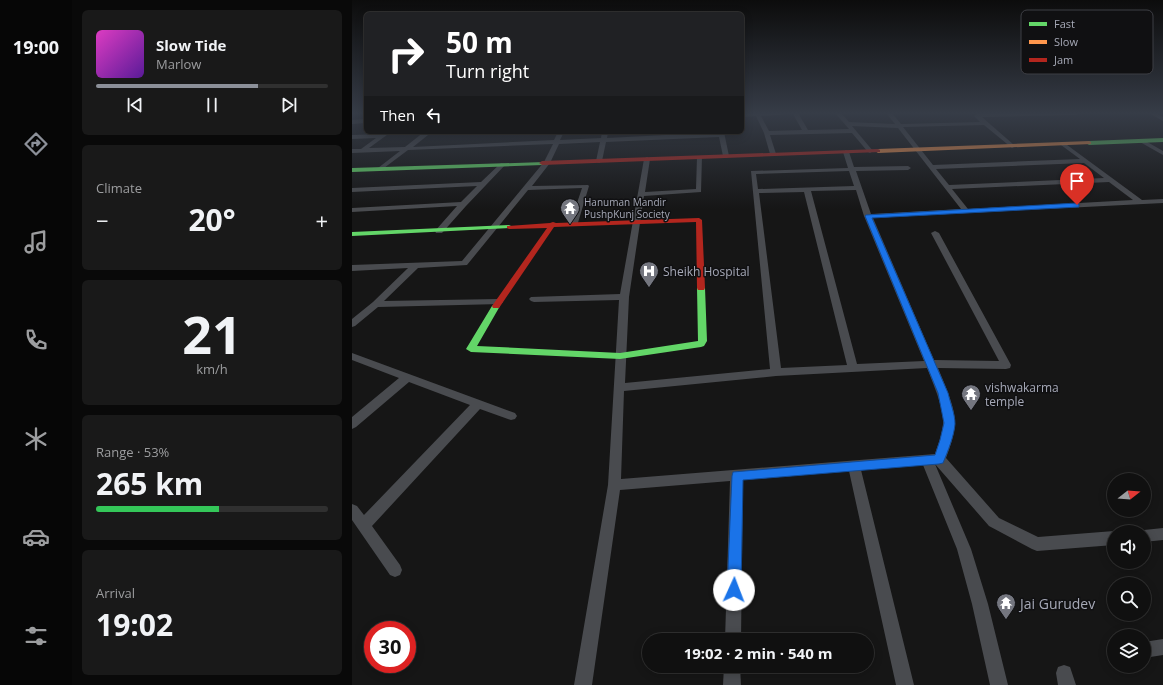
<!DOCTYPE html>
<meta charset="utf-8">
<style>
:root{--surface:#101010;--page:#191919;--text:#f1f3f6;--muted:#9c9d9f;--line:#303030;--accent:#8c9099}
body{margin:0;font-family:"Open Sans",sans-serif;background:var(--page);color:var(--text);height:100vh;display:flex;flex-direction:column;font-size:15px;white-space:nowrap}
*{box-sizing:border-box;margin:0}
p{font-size:13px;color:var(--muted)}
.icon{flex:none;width:22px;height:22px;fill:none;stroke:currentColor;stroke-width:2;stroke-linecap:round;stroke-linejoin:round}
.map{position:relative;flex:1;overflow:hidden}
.drawer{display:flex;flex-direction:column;gap:10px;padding:10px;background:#090909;width:280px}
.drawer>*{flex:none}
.hud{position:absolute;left:12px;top:12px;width:380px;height:122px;border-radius:6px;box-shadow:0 2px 10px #0003,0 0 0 1px var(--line);background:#202124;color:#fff;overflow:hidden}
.needle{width:26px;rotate:73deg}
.tools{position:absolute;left:755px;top:473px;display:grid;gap:8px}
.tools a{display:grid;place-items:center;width:44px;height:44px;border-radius:50%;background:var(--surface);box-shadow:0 2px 10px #0003,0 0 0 1px var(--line);font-size:20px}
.speed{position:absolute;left:12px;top:621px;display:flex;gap:8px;font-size:20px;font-weight:700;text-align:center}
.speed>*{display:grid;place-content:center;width:52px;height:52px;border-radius:50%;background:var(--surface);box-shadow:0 2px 10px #0003,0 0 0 1px var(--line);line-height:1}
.speed .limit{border:6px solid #d22;background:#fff;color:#111}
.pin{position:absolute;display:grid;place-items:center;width:34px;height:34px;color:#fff;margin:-41px -17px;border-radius:50% 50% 50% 0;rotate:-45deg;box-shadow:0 0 4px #0007}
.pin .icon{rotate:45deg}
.me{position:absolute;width:44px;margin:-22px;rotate:2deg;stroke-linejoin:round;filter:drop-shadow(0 0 3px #0008)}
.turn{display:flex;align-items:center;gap:14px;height:84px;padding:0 16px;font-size:18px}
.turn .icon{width:52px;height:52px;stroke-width:2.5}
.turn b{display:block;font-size:28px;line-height:34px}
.then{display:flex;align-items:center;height:38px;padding:0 16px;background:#0003;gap:8px;font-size:15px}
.big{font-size:30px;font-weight:700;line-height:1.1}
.drawer .widget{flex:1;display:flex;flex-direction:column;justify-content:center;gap:6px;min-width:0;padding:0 14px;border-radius:6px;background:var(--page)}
.drawer .dial{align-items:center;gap:0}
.dial b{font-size:52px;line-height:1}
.song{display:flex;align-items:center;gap:12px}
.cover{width:48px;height:48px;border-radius:6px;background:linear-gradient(135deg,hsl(310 70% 55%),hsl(270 70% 35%))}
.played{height:4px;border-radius:2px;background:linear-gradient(90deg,var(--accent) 70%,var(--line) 70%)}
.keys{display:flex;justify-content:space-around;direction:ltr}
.heat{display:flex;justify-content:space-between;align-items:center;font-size:22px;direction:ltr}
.charge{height:6px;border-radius:3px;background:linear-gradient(90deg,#34c759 53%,var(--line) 0)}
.trip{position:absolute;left:290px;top:633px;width:232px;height:40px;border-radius:20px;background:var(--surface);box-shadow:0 2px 10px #0003,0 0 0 1px var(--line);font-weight:700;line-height:40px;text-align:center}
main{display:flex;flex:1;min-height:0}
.menu{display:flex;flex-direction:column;width:72px;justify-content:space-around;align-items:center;background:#060606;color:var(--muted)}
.menu .icon{width:28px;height:28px}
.menu .current{color:var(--accent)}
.menu b{font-size:18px;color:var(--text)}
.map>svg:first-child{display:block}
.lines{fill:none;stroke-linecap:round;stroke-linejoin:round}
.street{fill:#494b4f;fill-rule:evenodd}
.fast{fill:#63d668;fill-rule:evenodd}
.slow{fill:#ff974d;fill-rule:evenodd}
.jam{fill:#b3261e;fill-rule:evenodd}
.route{fill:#1a73e8;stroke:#114b97}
.labels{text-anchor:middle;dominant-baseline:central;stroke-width:3;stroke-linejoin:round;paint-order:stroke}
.far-poi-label{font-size:10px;fill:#a6a9b7;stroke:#101012;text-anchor:start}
.poi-label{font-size:12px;fill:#a6a9b7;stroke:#101012;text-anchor:start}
.near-poi-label{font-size:14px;fill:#a6a9b7;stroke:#101012;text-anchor:start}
.key{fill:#101012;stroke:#3d3e44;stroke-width:1}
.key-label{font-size:11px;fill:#a6a9b7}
</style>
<main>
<nav class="menu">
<b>19:00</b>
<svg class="icon current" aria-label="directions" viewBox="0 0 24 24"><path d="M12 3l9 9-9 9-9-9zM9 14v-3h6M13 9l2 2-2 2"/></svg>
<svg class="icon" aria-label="music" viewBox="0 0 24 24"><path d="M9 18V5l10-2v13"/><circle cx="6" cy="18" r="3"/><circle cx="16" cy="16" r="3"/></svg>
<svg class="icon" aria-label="phone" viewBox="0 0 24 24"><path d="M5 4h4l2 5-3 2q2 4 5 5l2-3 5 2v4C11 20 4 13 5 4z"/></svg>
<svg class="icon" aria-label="climate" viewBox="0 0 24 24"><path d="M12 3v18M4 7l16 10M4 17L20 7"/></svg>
<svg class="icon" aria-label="car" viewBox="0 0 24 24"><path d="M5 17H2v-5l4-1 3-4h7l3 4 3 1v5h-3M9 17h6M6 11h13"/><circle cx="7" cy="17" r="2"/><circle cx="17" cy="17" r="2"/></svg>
<svg class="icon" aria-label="filters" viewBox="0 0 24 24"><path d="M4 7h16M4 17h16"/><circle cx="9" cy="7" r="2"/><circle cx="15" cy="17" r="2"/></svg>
</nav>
<section class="drawer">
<div class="widget">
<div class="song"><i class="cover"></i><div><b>Slow Tide</b><p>Marlow</p></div></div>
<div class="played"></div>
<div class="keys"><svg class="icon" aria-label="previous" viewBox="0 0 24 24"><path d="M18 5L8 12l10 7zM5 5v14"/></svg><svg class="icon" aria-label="pause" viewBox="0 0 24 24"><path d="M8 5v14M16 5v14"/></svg><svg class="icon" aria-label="next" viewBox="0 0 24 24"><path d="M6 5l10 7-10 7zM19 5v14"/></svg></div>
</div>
<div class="widget"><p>Climate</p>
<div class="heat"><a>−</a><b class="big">20°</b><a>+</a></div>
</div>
<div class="widget dial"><b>21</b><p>km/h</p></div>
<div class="widget"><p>Range · 53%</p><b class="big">265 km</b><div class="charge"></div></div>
<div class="widget"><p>Arrival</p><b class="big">19:02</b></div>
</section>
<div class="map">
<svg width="811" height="685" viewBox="0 0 811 685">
<rect width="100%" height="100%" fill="#161616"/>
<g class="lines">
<g class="street">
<path d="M390,113H446L456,130L497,129L483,113H489L497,122L543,124L534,113H540L549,124L628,122L622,116L625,114L728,113L725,115L630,117L662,145V147L660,148L632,125L551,127L581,165L728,159L709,145V143L711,142L790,200L811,199V203L521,218L582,360L647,361L579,233L583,231L587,233L659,365L658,368L654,369L586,368C592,383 604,408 603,425C602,436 598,447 594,458L647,518L686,537L762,531L763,532H762V545L685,551L680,549L637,526L583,464L619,549L636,604L656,685H638L620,604L605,549L571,465L509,470L562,685H544L497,471L391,480L389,640H373L378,481L268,490L240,685H222L256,485L267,300L182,302L179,301L177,299L179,297L268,294L292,159L295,157L298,159L293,192L344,189L345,157L350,156L349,192L292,196L277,297L273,383L418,369L399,171L496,168L491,152L494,150L497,152L502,167L556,166L559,168L556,170L504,171L519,214L609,209L546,128L500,126L521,151L518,153L516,152L500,133L418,135L424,154L421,156L418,154L412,133L404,116L390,117ZM441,114L450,130L417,131L409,116ZM732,163L752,178L597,185L584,169ZM497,171L502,186L406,189L404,174ZM757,182L781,200L616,209L600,189ZM504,190L512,216L572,361L505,364L459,191ZM452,192L495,365L429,368L407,193ZM575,368C581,383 592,408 591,424C590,435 586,445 583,454L269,479L272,391L424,376Z"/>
<polygon points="797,113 804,113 811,117 811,121"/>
<polygon points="14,119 14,123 0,124 0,120"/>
<polygon points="32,132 39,132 17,148 53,147 72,132 100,132 97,134 76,135 61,147 202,140 206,132 212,132 208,140 249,138 250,132 256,132 255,138 372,132 377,156 374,158 371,156 367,137 254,142 250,161 247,163 244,161 248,142 207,144 198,163 180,186 236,185 237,186 225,226 222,226 218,224 230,188 176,190 115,265 66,268 32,301 146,299 149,300 151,302 149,304 26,307 3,326 0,327 0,319 21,302 56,268 0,271 0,265 110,261 192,162 201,144 56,150 28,171 26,170 26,168 48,151 0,153 0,149 9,149 24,138 0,139 0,135 29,134"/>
<polygon points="790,139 811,151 811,155 788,142 787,141"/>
<polygon points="149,163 154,164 114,206 90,233 84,233 83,231 105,206 0,212 0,208 109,202 125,186 0,192 0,188 129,182"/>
<polygon points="0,353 163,413 165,416 163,419 159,420 128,409 20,526 48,565 50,570 48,575 43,577 38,575 0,520 0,504 5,506 12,515 118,405 57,382 4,427 0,429 0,417 47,378 0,360"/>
<polygon points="811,528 811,540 792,542 792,532 787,532 792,530"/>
<polygon points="811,639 811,655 792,658 792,642"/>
<polygon points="712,665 718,667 724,685 706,685 704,673 706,667"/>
<polygon points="372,666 388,666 389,685 371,685"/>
</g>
<g class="fast">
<polygon points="811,138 811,142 737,145 734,143 737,141"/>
<polygon points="192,162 193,163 190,165 0,172 0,168"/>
<polygon points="157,225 159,226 159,228 0,236 0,232"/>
<polygon points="346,286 352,286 353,288 355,341 352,346 349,347 268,359 119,352 114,349 140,306 144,303 148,306 125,346 268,353 346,341 345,288"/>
</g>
<polygon class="slow" points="737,141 739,142 739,144 526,153 523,151 526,149"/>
<g class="jam">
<polygon points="526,149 528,150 528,152 190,165 187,163 190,161"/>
<polygon points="347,218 350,220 353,288 352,290 346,290 345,288 344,222 202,227 147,308 141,308 140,306 195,228 157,229 155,228 155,226 198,223 201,222 204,223"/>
</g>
</g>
<linearGradient id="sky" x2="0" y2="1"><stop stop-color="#0c0c0c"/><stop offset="0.54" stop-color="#363c47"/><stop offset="1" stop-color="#363c47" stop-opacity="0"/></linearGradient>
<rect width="811" height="209" fill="url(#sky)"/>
<path class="route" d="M725,203L727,204V207L520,218L596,393C598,402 603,414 603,424C602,436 596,451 591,463L587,464L391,480L389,590L387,595L382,597L378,595L375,590L380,476L381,472L583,455L588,440L592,423L586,393L513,216L514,215Z"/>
<defs>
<symbol id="temple-pin" viewBox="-11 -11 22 30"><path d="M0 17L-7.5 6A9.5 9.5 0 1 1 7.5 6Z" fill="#74767f" stroke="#101012"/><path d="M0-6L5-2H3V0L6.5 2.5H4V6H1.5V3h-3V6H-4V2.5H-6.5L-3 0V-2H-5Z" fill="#fff"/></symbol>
<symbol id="hospital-pin" viewBox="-11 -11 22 30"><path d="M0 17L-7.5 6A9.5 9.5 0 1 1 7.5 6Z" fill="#74767f" stroke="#101012"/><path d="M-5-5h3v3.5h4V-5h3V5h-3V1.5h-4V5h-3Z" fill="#fff"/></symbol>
</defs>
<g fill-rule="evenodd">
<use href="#temple-pin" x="207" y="197" width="22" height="30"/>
<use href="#hospital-pin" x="286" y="260" width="22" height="30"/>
<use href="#temple-pin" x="608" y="383" width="22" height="30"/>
<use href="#temple-pin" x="643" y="592" width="22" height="30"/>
</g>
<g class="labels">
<g class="far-poi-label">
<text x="232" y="202">Hanuman Mandir<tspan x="232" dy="12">PushpKunj Society</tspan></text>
</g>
<g class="poi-label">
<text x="311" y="271">Sheikh Hospital</text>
<text x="633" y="387">vishwakarma<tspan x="633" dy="14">temple</tspan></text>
</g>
<g class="near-poi-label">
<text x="668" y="603">Jai Gurudev</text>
</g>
</g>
<rect x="669" y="10" width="132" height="64" rx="6" class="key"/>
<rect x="677" y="22" width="18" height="4" fill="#63d668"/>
<rect x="677" y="40" width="18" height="4" fill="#ff974d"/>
<rect x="677" y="58" width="18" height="4" fill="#b3261e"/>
<g class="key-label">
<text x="702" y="28">Fast</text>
<text x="702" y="46">Slow</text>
<text x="702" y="64">Jam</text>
</g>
</svg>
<div class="tools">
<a><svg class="needle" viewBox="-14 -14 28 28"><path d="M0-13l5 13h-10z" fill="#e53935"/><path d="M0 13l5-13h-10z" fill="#9c9d9f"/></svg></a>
<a><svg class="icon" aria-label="sound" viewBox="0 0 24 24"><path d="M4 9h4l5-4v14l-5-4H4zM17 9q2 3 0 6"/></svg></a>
<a><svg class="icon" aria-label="search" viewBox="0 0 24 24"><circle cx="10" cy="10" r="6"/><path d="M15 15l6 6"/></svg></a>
<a><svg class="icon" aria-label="layers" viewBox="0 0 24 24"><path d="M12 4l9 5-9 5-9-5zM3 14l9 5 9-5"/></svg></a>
</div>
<div class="speed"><div class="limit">30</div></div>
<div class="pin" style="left:725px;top:205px;background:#d93025"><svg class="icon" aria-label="arrive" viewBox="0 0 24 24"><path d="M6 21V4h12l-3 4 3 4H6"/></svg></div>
<svg class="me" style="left:382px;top:590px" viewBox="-20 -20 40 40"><circle r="19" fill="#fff"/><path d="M0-13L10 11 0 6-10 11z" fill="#1a73e8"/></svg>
<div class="trip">19:02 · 2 min · 540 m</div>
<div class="hud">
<div class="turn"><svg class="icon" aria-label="right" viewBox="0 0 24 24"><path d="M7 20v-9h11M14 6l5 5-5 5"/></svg><div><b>50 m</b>Turn right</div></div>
<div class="then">Then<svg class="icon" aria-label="left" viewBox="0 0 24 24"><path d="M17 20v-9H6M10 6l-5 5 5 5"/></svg></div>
</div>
</div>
</main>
